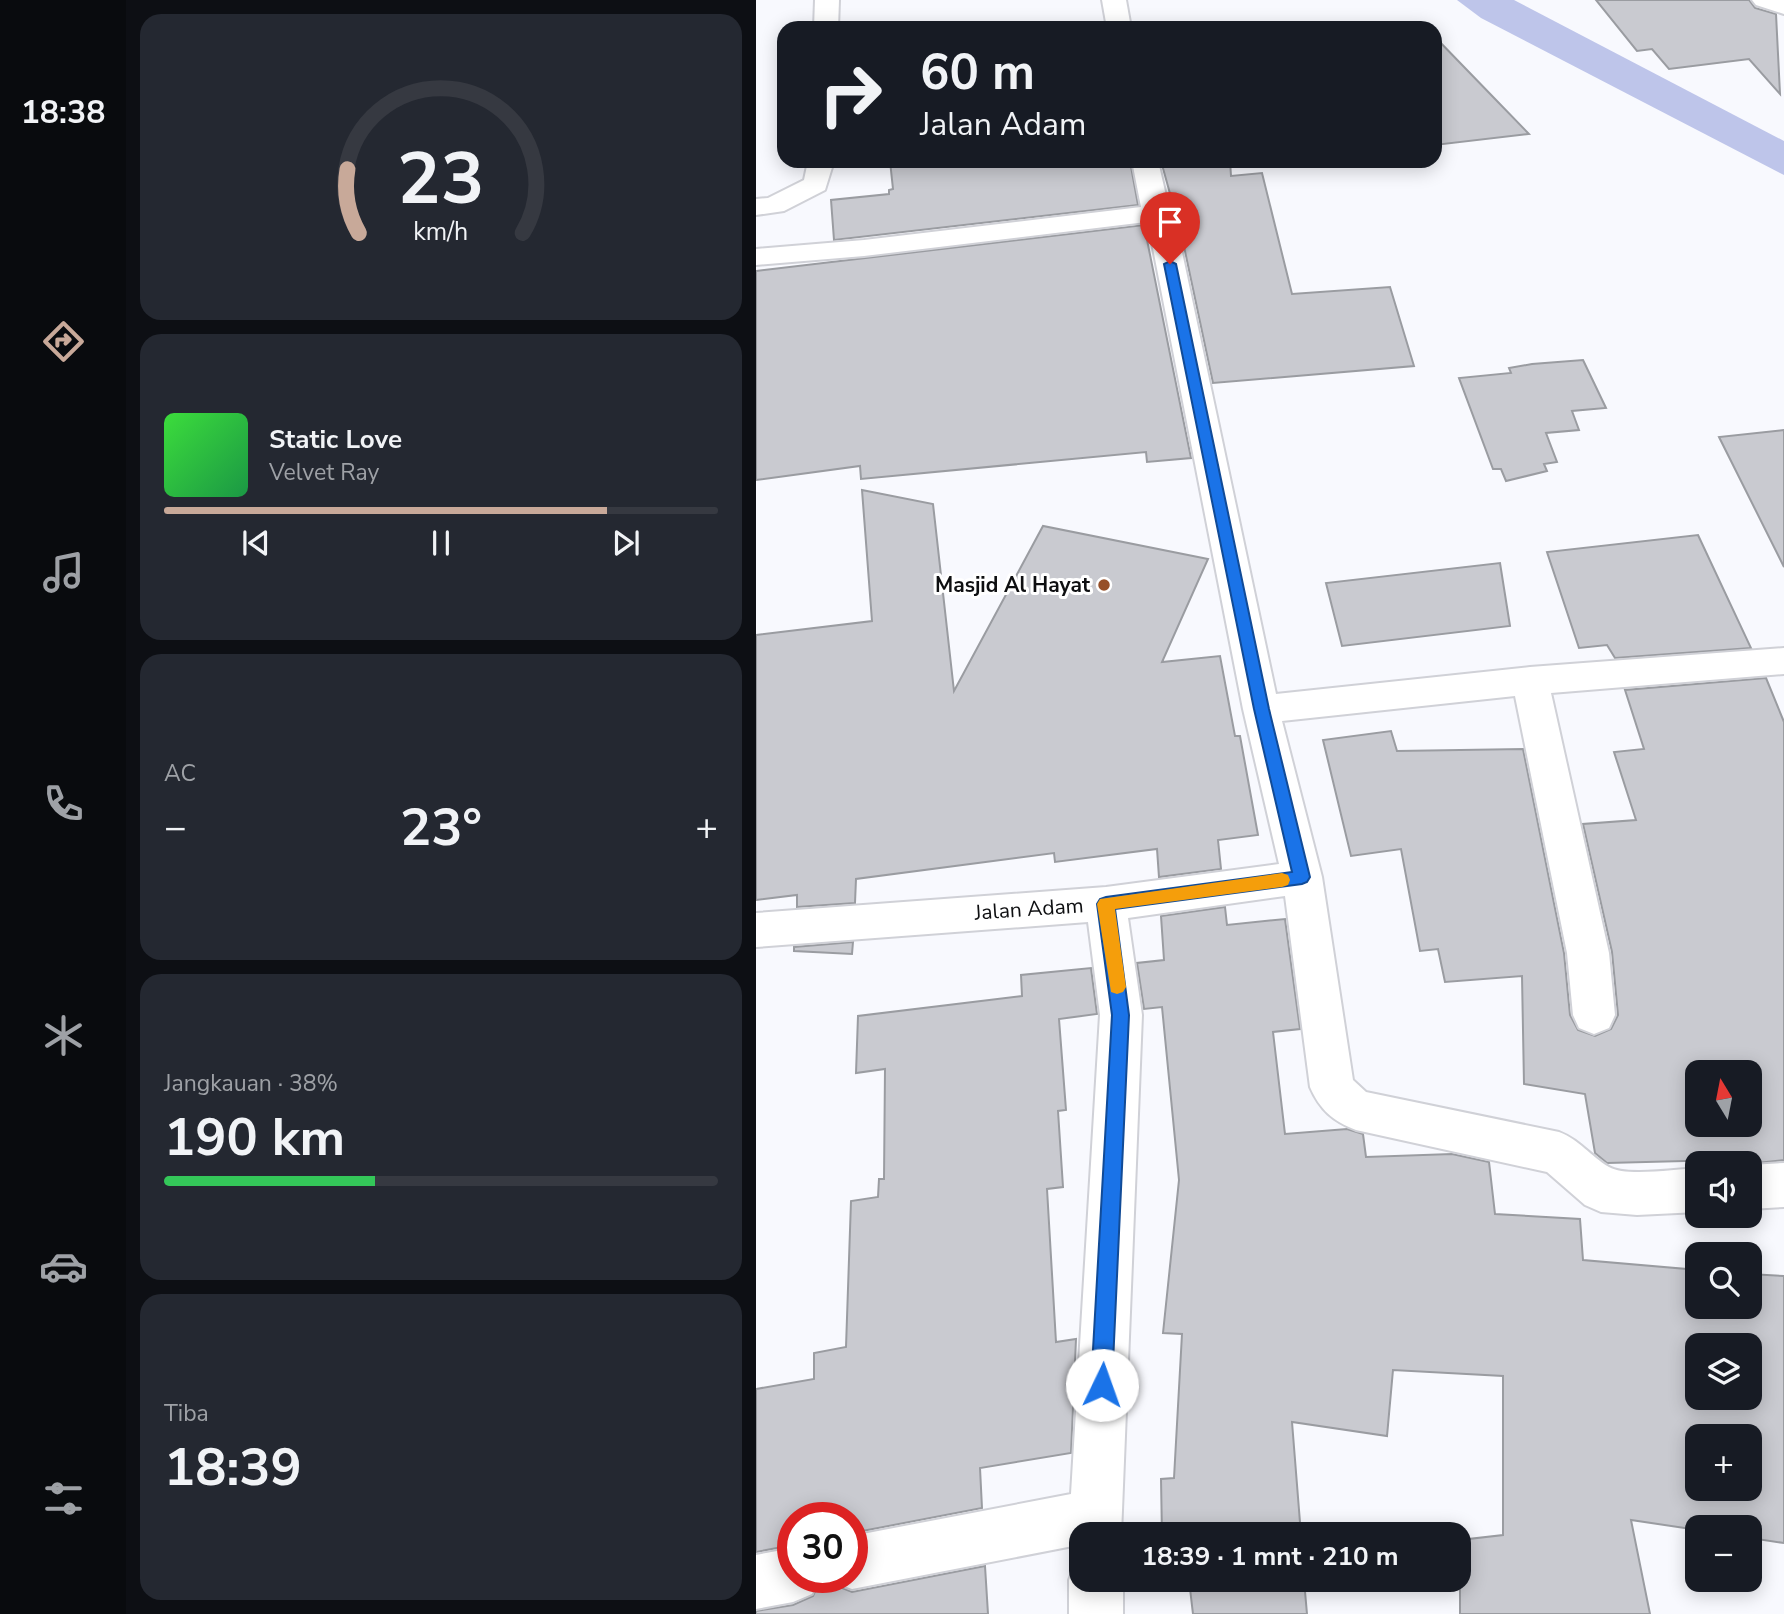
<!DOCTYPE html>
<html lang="id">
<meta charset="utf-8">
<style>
:root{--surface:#171b24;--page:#242831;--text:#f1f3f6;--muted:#9ea1a6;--line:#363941;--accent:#c8a999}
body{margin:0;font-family:"Nunito Sans",sans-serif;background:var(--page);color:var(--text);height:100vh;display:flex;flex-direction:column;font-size:26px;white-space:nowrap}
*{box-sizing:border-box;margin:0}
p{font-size:23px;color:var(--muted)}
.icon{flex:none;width:38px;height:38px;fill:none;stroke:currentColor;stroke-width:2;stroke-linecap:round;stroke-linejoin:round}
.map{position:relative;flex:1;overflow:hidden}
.details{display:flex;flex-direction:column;gap:14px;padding:14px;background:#0d0f14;width:630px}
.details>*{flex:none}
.banner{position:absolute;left:21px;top:21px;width:665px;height:147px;border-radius:21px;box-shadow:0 4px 18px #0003;background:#171b24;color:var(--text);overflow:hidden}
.needle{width:46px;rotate:350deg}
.fabs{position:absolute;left:929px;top:1060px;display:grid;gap:14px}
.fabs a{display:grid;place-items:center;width:77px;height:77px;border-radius:14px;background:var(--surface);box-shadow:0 4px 18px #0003;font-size:35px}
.speed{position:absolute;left:21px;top:1502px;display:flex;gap:14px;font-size:35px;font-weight:700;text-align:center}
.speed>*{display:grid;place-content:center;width:91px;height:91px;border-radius:50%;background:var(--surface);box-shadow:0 4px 18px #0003;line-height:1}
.speed .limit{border:10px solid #d22;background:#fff;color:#111}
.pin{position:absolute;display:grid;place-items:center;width:60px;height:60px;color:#fff;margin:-72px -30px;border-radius:50% 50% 50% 0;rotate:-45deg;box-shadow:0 0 7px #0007}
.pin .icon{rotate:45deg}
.me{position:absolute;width:77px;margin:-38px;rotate:3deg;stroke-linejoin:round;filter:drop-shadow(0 0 5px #0008)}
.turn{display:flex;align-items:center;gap:24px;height:147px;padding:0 28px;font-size:32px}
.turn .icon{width:91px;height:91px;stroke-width:2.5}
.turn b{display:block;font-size:49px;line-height:60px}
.big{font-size:52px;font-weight:700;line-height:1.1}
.details .widget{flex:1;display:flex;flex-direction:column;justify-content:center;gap:10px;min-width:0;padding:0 24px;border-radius:21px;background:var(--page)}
.details .dial{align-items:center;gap:0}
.dial svg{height:182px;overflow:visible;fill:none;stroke:var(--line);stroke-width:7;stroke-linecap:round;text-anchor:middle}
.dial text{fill:var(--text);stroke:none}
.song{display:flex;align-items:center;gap:21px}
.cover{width:84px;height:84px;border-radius:10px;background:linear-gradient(135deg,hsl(120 70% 55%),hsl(140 70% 35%))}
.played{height:7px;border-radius:4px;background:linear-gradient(90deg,var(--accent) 80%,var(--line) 80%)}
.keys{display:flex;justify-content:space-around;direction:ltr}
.heat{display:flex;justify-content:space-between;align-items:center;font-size:38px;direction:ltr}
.charge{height:10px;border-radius:5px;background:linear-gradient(90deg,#34c759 38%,var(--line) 0)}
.trip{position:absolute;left:313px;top:1522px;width:402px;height:70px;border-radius:21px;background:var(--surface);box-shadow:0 4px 18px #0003;font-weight:700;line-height:70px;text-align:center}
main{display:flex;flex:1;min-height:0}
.dock{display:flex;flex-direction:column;width:126px;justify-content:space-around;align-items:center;background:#090b0e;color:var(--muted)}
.dock .icon{width:49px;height:49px}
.dock .on{color:var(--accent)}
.dock b{font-size:32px;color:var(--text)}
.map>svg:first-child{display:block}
.water{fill:#bec5ea}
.building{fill:#c9cad0;stroke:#9a9ca1;stroke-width:2;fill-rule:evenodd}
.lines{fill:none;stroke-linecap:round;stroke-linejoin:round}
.minor-casing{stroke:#d0d1d7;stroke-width:4}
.minor{fill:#fff;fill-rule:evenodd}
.route{fill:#1a73e8;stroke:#114b97;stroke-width:2}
.slow{fill:#f59e0b}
.poi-dot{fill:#964f28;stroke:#fff;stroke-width:2.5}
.labels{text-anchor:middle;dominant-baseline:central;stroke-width:6;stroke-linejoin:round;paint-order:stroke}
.poi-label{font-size:21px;font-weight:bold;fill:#0e0f11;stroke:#fff;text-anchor:end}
.street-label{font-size:21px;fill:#0e0f11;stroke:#fff}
</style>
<main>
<nav class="dock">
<b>18:38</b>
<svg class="icon on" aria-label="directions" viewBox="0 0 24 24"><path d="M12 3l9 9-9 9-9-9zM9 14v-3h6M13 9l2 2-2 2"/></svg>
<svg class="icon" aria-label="music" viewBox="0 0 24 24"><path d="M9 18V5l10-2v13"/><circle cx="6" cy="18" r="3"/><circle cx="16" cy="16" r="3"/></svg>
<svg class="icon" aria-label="phone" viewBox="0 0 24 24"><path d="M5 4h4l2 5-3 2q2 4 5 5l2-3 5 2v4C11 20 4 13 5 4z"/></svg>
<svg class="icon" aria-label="climate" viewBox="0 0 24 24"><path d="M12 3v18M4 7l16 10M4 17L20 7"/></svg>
<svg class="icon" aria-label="car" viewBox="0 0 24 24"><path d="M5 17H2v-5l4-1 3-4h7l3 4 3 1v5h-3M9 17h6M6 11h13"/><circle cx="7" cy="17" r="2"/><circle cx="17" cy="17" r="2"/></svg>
<svg class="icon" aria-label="filters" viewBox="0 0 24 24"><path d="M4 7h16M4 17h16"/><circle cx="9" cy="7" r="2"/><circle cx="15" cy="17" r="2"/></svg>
</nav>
<section class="details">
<div class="widget dial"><svg viewBox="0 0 100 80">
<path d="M14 69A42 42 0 1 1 86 69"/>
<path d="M14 69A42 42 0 0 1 9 41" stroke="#c8a999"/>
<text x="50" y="56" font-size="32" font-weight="700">23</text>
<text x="50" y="72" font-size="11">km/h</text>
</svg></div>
<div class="widget">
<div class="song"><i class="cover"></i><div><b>Static Love</b><p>Velvet Ray</p></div></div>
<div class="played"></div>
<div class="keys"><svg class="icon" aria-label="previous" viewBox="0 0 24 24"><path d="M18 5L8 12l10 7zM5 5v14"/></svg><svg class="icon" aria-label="pause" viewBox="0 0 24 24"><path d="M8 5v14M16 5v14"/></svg><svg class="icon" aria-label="next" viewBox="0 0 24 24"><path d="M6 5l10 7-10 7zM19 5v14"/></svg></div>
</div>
<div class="widget"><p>AC</p>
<div class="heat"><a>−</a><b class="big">23°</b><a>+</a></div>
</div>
<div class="widget"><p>Jangkauan · 38%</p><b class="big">190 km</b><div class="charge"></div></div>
<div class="widget"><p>Tiba</p><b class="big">18:39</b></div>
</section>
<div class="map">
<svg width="1028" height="1614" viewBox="0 0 1028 1614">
<rect width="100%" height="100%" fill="#f8f9fe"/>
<polygon class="water" points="701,0 758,0 1028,141 1028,175 725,18"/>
<g class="building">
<polygon points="840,0 993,0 999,8 1020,14 1024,94 993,59 913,69 896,49 881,51"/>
<polygon points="679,37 741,101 773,134 679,145"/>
<polygon points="134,161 374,161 382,205 78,240 75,200 133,194 133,190 137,189"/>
<polygon points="405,161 474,161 475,176 506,173 536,294 634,287 658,366 457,383 426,237"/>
<polygon points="388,225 435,458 391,462 390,452 105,479 104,466 0,480 0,271"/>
<polygon points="827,360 850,408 816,411 823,430 790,433 801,462 788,464 791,471 750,481 745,469 737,469 703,378 755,373 753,368 776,364"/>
<polygon points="1028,430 1028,567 963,437"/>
<polygon points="106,490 177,504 198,691 287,526 452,559 406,662 464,656 479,736 484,736 502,835 462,840 465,869 403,877 401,849 299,862 298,853 100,879 99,903 41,907 41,895 0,900 0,635 116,621"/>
<polygon points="942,535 995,648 859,658 851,645 823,648 791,552"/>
<polygon points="744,563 754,626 586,646 570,583"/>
<path d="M1010,678L1028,722V1160L992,1164H969L968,1160L851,1163L839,1153L829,1094L768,1084L766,976L689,982L682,949L664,951L645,849L595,856L567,740L635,731L641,751L767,749L808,953L814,1015L822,1030L839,1036L855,1029L862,1015L856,952L827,824L880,820L858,752L888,749L869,690ZM942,1073H994V1125H942Z"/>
<path d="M469,907L471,925L529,919L544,1029L517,1032L529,1134L591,1129L607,1134L610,1157L696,1154L733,1162L739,1214L824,1219L827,1260L942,1270V1307H994V1274L1028,1276V1543L994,1538V1528L942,1530L875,1520L894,1614H704V1540L747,1535V1376L637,1370L631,1436L536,1422L545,1535H406L405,1479L418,1478L426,1334L407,1333L423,1180L406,1007L388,1009L381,963L408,960L405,916ZM942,1346H994V1398H942ZM942,1437H994V1489H942Z"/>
<polygon points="97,942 96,954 38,951 38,947"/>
<polygon points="335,968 341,1014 303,1019 310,1110 302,1111 307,1187 291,1189 300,1342 320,1339 315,1453 224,1468 226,1508 96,1533 96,1517 37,1517 37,1545 0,1552 0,1389 58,1379 58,1353 90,1347 95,1201 122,1197 123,1179 128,1179 129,1069 100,1073 102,1016 266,996 265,975"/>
<polygon points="229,1566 232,1614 0,1614 0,1611 37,1605 57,1596 65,1577 73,1577 76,1584 96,1592"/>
<polygon points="433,1580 548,1580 551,1614 437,1614"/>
</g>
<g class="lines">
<defs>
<g id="minor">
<polygon points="59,0 83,0 82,28 58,28"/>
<polygon points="346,0 370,0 375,28 351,28"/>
<polygon points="996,0 1028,0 1028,14 1000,5"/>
<polygon points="52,161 78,161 69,190 28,211 0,215 0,199 12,198 48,180"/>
<path d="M376,161H402L414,213L423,238L520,694L774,667L1028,648V674L795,693L853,953L859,1015L853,1028L838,1034L823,1028L817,1015L811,953L759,696L526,721L566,877L597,1080L610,1092L803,1132C824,1140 834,1156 853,1167C869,1177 921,1169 942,1168V1212L881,1215L845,1212L829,1205L791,1172L600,1130C577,1121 564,1110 554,1087L529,896L372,918L386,1015L365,1535H326V1556L320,1554L317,1546L96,1589L77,1582L75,1577H96V1536L315,1494L344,1015L332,922L0,947V913L350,887L523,864L487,709L395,238L390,222L108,256L0,265V249L108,240L385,207Z"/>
<polygon points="1028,1163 1028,1207 994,1209 994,1165"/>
<polygon points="37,1548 37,1577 63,1577 56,1594 37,1602 0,1609 0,1555"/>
<polygon points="326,1559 326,1580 367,1580 367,1614 313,1614 313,1580 321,1561"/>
</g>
</defs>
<use href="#minor" class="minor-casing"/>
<use href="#minor" class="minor"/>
</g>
<polygon class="route" points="414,261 420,264 513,709 554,877 551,882 546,884 359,909 373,1015 356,1385 353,1392 346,1395 338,1392 335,1385 356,1015 341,904 344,899 350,897 536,872 498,709 408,264"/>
<polygon class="slow" points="526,873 532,875 534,880 532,885 526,887 359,909 370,987 367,992 361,994 355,992 341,904 344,899"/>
<circle class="poi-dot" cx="348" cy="585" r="7"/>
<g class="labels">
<g class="poi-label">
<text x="334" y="585">Masjid Al Hayat</text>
</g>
<g class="street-label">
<text transform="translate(273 909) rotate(-4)">Jalan Adam</text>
</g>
</g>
</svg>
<div class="fabs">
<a><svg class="needle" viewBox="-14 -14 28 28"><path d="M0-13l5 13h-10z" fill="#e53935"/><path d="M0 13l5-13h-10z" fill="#9ea1a6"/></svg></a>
<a><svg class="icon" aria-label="sound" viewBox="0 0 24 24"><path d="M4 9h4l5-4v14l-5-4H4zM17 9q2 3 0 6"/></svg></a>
<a><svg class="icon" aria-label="search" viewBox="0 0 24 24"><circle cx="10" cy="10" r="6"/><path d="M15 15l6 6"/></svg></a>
<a><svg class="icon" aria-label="layers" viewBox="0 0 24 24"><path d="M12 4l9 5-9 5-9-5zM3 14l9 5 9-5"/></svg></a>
<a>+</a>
<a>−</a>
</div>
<div class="speed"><div class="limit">30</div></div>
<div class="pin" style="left:414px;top:264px;background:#d93025"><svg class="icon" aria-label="arrive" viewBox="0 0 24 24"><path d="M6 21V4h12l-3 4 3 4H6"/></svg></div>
<svg class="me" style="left:346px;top:1385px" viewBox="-20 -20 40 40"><circle r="19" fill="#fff"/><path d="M0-13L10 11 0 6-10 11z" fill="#1a73e8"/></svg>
<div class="trip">18:39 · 1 mnt · 210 m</div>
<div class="banner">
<div class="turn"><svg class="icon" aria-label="right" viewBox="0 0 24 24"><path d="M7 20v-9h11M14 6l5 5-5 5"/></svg><div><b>60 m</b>Jalan Adam</div></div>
</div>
</div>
</main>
